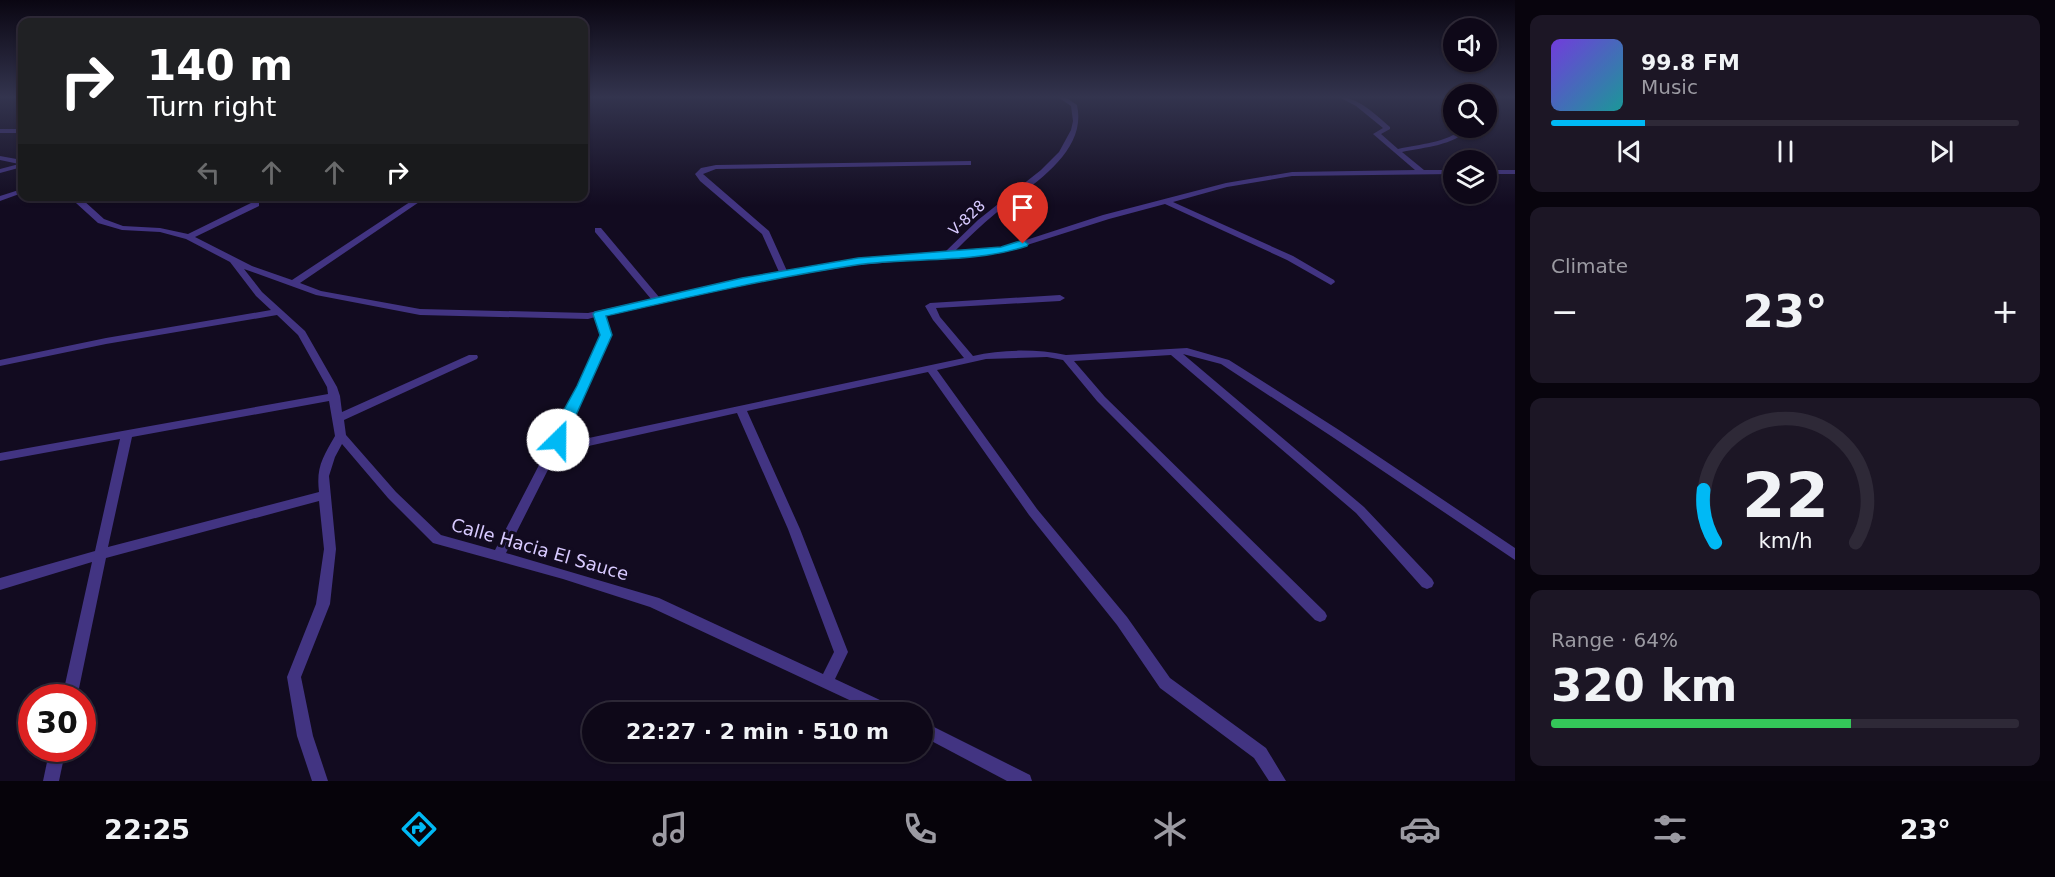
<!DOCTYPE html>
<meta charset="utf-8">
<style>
:root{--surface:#0e0818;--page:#1c1625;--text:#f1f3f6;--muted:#9b9aa2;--line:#2e2937;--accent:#00b9f5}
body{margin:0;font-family:"DejaVu Sans",sans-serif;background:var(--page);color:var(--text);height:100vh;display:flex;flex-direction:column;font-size:22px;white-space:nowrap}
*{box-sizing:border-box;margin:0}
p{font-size:20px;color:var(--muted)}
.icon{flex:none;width:33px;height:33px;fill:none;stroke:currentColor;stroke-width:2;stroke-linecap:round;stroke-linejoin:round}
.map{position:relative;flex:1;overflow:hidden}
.panel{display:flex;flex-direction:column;gap:15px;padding:15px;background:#08040d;width:540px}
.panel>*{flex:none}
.guide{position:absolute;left:18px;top:18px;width:570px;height:183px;border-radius:12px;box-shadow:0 2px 4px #0004,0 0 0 2px var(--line);background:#202124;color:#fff;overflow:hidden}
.fabs{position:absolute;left:1443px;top:18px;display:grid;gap:12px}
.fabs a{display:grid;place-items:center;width:54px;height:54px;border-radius:50%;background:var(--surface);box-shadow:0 2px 4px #0004,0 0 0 2px var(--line);font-size:30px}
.speed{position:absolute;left:18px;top:684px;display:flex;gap:12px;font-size:30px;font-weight:700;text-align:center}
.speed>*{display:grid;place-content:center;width:78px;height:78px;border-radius:50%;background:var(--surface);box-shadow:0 2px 4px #0004,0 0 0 2px var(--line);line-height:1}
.speed .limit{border:9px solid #d22;background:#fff;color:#111}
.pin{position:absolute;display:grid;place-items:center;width:51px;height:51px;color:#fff;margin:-62px -26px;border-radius:50% 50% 50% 0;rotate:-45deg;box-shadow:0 0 6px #0007}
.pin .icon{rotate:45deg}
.me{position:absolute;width:66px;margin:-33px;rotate:23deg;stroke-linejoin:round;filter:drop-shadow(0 0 4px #0008)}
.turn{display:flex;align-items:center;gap:21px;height:126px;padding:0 30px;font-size:27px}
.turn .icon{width:78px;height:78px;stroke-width:2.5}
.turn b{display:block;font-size:42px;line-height:51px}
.lanes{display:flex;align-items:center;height:57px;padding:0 30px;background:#0003;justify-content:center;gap:30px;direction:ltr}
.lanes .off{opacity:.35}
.big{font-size:45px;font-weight:700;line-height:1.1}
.panel .tile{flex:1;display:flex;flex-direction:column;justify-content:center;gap:9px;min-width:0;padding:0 21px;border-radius:12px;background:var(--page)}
.panel .dial{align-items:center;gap:0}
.dial svg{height:156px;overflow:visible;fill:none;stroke:var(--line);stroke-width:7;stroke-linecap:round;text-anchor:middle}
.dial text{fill:var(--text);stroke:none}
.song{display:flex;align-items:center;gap:18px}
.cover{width:72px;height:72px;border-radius:9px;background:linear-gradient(135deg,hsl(260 70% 55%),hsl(180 70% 35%))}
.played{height:6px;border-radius:3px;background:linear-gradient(90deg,var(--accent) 20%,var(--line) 20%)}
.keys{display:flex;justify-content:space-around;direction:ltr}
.heat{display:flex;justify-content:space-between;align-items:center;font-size:33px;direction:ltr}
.charge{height:9px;border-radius:4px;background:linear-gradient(90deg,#34c759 64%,var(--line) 0)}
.trip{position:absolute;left:582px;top:702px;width:351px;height:60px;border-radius:30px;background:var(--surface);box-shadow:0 2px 4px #0004,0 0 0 2px var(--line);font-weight:700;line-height:60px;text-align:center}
.tab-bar{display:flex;height:96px;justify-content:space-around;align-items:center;background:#06030a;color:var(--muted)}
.tab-bar .icon{width:42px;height:42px}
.tab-bar .current{color:var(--accent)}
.tab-bar b{font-size:27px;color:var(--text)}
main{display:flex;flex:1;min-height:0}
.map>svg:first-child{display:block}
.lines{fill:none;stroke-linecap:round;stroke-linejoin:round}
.minor{fill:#423482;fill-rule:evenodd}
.route{fill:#00b9f5;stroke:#00789f;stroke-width:1.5}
.labels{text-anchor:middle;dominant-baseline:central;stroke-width:6;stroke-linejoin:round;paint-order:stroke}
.far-street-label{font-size:15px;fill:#d8caff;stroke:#120b20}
.street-label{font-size:18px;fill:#d8caff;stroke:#120b20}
</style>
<main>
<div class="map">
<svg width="1515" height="781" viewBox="0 0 1515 781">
<rect width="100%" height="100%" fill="#120b20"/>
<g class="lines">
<g class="minor">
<path d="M1058,97H1065L1077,105C1088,154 1028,187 996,213C981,225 968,238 955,251L1001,248L1103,215L1226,183L1292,172L1415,170L1373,134L1383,128L1356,106L1339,97C1358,97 1376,115 1390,127V129L1381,134L1398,149C1420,144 1446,143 1464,128H1470C1453,146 1425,147 1402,152L1424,170H1454V174L1292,176L1227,187L1173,202L1293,256L1334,280L1335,282L1331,285L1287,260L1165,204L1109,219L1002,253L858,265L742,284L604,315L611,335L589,386L567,428L564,439L565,441L584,439L964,358L933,320L925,306L930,303L1060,295L1065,298L1060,301L936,308L940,317L973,356C1002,349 1037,349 1066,355L1187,348L1229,360L1339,430L1515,548V560L1331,436L1221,364L1183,354L1364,507L1432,579L1434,583L1432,587L1427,589L1422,587L1356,513L1171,355L1074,361L1105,397L1325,612L1327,616L1325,620L1320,622L1315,620L1097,401L1063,360L1047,357L986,359L937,370L1037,509L1127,617L1170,678L1266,748L1286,781H1269L1254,758L1160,688L1117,625L1029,515L928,372L747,411L800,529L848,652L835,679L895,707L897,712H875L650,607L563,579L433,543L388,498L342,444L335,457L329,476L336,549L330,604L301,677L313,736L328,781H312L297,736L287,677L316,604L324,549L319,501L106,558L77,698H62L92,562L0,590V578L95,551L120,439L0,461V453L328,394L327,387L298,335L277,315L106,344L0,366V360L106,338L271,310L256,296L230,262L186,239L160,232L122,230L98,223L76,203V196H84L83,200L104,219L123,226L160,228L188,234L253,202H259V206L195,237L252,266L292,280L419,196H428L300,283L321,291L420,309L588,313L651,299L595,232V228H601L659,297L742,278L779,272L762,234L700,181L695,174L701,168L716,165L971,161V165H968L716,169L703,174L769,231L787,271L858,259L945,252L978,220L1041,170L1059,152L1071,130L1073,121L1071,106ZM244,269L316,295L420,315L588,319L595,317L601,335L579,386L555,428L552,440L495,550L441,535L396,492L346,435L344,420L477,359L478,357L477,355H469L342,412L340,396L337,387L305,331L262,292ZM329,401L335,436C323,457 316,467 319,492L108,547L132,437ZM737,413L788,529L834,652L823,674L659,598L506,553L559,448L584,447Z"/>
<rect x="0" y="129" width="22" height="4"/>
<polygon points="0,156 22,160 22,167 0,173 0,169 19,164 0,160"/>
<rect x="1486" y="170" width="29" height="4"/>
<polygon points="22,189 22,193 0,201 0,196"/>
<polygon points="922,721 1030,775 1032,781 1007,781 922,736"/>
<polygon points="50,748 66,748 59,781 43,781"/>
</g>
</g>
<linearGradient id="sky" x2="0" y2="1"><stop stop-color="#0a0612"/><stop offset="0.47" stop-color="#33344e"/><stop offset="1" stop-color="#33344e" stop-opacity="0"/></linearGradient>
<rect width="1515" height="206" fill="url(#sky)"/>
<path class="route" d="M1023,240L1028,244L1027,246C972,264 912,257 856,265C771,278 689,297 606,316L612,335L563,444H553L550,440L554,428L577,386L600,335L593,314L595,312L742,278L858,258L1001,247Z"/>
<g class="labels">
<g class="far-street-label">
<text transform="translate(967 218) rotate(-43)">V-828</text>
</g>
<g class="street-label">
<text transform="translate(540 549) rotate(16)">Calle Hacia El Sauce</text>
</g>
</g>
</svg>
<div class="fabs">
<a><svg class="icon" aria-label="sound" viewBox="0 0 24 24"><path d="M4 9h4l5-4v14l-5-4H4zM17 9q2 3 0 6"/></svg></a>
<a><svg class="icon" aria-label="search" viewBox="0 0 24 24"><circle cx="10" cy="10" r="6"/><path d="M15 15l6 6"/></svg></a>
<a><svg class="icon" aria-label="layers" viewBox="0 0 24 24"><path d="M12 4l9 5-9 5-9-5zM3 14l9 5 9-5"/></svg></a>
</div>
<div class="speed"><div class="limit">30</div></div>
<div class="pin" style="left:1023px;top:244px;background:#d93025"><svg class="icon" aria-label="arrive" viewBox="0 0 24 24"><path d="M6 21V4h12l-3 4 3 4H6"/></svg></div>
<svg class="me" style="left:558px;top:440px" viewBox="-20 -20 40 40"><circle r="19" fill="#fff"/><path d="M0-13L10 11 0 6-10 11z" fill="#00b9f5"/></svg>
<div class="trip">22:27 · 2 min · 510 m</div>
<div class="guide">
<div class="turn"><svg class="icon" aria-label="right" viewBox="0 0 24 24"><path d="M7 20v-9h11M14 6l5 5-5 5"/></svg><div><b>140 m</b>Turn right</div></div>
<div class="lanes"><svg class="icon off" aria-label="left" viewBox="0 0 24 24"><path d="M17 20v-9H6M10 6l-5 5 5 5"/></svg><svg class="icon off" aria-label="ahead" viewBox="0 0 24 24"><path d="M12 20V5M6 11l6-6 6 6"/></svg><svg class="icon off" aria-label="ahead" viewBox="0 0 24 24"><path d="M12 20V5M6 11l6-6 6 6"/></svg><svg class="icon" aria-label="right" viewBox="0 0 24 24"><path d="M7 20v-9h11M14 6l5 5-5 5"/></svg></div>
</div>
</div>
<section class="panel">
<div class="tile">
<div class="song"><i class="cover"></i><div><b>99.8 FM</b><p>Music</p></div></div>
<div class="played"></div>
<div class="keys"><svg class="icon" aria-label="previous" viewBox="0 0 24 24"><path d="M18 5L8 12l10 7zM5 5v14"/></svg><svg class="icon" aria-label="pause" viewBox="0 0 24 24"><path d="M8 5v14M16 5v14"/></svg><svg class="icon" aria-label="next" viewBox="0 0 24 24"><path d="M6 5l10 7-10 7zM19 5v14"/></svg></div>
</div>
<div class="tile"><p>Climate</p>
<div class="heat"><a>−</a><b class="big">23°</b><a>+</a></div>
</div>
<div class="tile dial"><svg viewBox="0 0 100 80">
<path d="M14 69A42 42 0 1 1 86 69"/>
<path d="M14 69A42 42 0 0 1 8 42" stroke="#00b9f5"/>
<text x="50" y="56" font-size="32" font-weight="700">22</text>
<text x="50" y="72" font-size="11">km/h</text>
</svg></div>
<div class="tile"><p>Range · 64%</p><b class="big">320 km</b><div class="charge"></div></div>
</section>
</main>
<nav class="tab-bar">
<b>22:25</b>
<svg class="icon current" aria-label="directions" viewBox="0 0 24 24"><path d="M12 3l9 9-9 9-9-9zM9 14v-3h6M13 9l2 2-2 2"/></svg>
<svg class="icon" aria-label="music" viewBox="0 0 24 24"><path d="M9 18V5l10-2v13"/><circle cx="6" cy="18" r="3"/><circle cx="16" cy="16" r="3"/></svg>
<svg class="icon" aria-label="phone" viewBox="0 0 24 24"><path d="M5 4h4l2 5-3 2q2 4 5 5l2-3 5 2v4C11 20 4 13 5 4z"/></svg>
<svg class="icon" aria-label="climate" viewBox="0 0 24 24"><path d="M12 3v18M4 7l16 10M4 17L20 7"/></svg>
<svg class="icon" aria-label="car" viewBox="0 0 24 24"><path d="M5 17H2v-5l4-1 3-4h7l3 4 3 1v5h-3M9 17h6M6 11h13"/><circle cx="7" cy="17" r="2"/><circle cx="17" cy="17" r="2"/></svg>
<svg class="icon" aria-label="filters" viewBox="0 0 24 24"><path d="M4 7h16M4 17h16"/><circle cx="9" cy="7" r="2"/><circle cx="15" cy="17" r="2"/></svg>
<b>23°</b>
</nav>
